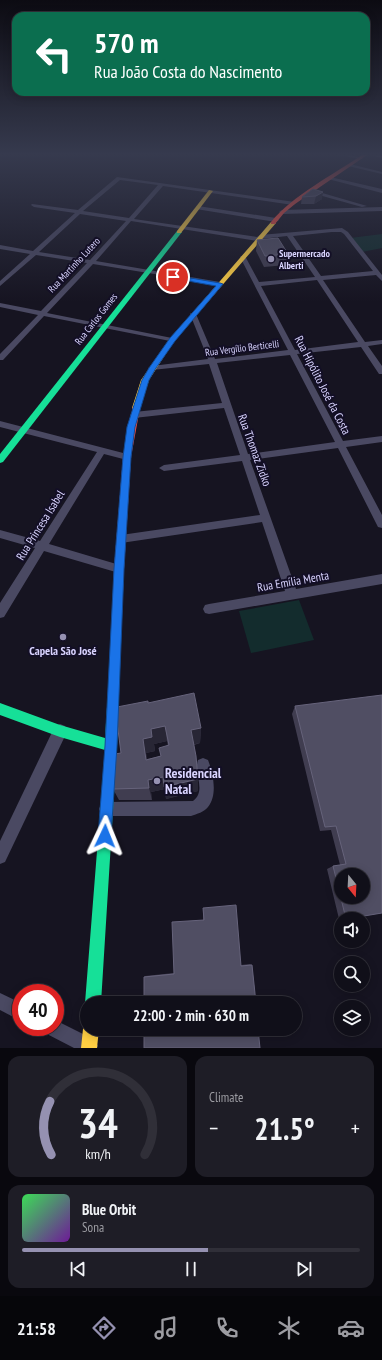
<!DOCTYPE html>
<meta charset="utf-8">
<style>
:root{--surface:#100f19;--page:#1e1d26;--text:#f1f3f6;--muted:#9c9ca2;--line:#302f38;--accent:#9591b1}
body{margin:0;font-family:"PT Sans Narrow",sans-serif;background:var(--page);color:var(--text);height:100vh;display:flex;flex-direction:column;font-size:15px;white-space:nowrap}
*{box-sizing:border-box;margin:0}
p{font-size:13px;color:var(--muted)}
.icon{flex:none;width:22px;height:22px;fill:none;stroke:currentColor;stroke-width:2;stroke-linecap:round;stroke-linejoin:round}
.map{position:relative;height:1048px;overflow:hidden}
.side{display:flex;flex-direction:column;gap:8px;padding:8px;background:#09080e;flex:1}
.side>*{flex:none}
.hud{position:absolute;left:12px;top:12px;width:358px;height:84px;border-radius:12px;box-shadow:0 2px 10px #0003,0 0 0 1px var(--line);background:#0b6e4f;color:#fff;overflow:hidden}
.needle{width:26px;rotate:162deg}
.tools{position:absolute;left:334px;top:868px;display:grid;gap:8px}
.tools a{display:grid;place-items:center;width:36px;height:36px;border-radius:50%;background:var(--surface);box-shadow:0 2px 10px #0003,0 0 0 1px var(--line);font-size:20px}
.speed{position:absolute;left:12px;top:984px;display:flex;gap:8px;font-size:20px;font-weight:700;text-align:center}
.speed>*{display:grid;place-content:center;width:52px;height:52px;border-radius:50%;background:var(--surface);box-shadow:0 2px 10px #0003,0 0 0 1px var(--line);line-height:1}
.speed .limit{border:6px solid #d22;background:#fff;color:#111}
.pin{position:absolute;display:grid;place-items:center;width:34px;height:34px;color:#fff;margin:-17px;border:2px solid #fff;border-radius:50%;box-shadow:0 1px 4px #0007}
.me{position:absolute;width:44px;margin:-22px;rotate:2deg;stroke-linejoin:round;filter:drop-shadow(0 0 3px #0008)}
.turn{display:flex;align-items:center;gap:14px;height:84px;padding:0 16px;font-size:18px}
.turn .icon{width:52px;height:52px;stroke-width:2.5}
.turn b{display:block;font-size:28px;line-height:34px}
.big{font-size:30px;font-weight:700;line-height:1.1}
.side .card{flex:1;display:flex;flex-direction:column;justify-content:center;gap:6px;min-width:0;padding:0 14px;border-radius:12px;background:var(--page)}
.side .dial{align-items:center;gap:0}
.dial svg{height:104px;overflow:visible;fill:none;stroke:var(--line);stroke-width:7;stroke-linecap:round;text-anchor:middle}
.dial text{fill:var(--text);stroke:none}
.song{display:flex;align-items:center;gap:12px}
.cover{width:48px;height:48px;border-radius:6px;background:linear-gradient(135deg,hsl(130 70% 55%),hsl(280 70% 35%))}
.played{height:4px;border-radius:2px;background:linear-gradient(90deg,var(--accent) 55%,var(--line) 55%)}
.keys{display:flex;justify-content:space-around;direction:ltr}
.heat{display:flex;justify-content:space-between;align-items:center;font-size:22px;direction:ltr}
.side .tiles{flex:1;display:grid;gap:8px;grid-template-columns:1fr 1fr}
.card:last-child{grid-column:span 2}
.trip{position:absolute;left:80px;top:996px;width:222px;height:40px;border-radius:20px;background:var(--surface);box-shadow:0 2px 10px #0003,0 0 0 1px var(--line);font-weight:700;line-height:40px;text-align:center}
.dock{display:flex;height:64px;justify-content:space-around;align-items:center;background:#06060a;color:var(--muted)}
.dock .icon{width:28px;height:28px}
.dock .selected{color:var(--accent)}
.dock b{font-size:18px;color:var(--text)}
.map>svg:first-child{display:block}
.green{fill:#132c2d}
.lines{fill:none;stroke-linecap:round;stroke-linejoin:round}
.street{fill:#4a4962;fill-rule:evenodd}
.fast{fill:#16e098;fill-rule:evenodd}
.slow{fill:#ffcf43;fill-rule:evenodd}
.jam{fill:#f24e42;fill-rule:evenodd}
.wall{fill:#403d50;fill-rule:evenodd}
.shaded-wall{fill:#282635}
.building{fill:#504e63;stroke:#66637b;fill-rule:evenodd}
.route{fill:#1a73e8;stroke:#114b97}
.poi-dot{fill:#9591b1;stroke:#130f26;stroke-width:1.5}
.labels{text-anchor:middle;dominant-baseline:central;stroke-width:4;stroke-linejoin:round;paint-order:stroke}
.far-poi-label{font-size:10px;font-weight:bold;fill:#d9d4ff;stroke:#130f26;text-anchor:start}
.far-street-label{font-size:10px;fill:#d9d4ff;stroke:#130f26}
.street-label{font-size:12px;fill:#d9d4ff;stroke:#130f26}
.poi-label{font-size:12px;font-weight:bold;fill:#d9d4ff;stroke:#130f26}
.near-poi-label{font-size:14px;font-weight:bold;fill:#d9d4ff;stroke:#130f26;text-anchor:start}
</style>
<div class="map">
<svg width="382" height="1048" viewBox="0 0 382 1048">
<rect width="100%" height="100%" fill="#161421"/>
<g class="green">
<polygon points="382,234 382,248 362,252 350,238"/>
<polygon points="299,600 314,640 251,653 239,611"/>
</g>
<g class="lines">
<g class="street">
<polygon points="336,155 349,155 363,158 361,159"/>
<polygon points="372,155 382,156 382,158 372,156"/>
<polygon points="350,164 382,172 382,174 348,166"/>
<path d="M117,177L295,202V204L293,205L163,186L134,219L257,237L260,235L342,228L348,232L382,275V281L376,275L323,280L365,342L382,340V344L368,346L382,366V374H379L361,347L297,354L343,441L382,436V442L346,447L382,515V528L378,527L338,448L250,460L296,589L382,574V584L209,614L205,613L203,609L205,605L209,604L285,591L262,522L121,543L117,542L116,539L117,536L121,535L260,515L242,461L164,471L159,468L164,465L240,455L224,408L134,418L130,415L134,412L222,403L209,364L152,370L148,368L152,366L208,359L190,314L191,313L196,314L215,359L288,350L240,257L241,256H245L259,282L315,277L287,236L261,239L258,241L131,221L96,261L220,282L223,284L222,285L93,264L47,313L172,338H175V342L44,316L3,360H0V354L38,315L0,307V303L41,311L87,263L36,255L0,286V281L30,254L0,249V245L33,251L75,213L34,207L31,205L32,204L78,210ZM120,180L158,185L129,218L83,211ZM80,214L126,221L90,260L39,252ZM332,232H341L344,234L373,271L321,276L293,236ZM317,280L358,342L295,350L261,286ZM290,355L335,442L248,454L217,363Z"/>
<polygon points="330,177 382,189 382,193 328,179"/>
<polygon points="308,190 312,190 367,206 362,207 308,192"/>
<polygon points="198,206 276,218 279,220 276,222 196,209 196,207"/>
<polygon points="382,207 382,211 282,214 279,212 282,210"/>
<polygon points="0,421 127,454 132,457 127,460 104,454 49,544 123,566 124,569 123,572 119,573 44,551 4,617 0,618 0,603 35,548 0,538 0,530 40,541 97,452 0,427"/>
<polygon points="60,724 65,726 67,731 65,736 5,862 0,864 0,841 55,726"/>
<path d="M203,758L208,760C213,773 218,795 208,807C204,812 197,814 191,816H106L101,814L99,809L101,804L106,802L193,801C207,790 193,774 198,760Z"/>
<polygon points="0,993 21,1003 21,1021 0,1010"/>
<polygon points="55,1020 95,1040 98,1046 97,1048 74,1048 45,1033 42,1027 55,1027"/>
</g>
<g class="fast">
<polygon points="177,231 182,232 3,462 0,463 0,454"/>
<polygon points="115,656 119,657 120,661 117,746 101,1003 87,1003 87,1007 85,1003 105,750 60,737 0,715 0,703 60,725 105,738 110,661 111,657"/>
</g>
<g class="slow">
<polygon points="209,190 213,191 181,233 177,233 177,231"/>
<polygon points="271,222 276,223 174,341 149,380 140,408 139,410 133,410 132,408 141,380 170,339"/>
<polygon points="85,1023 87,1023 87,1029 99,1029 97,1048 81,1048 83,1029"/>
</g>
<g class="jam">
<path d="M362,155H367L295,204L284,213L275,224H271V222C293,195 333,175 362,155Z"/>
<polygon points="133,406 139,406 140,408 131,457 124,569 120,661 119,665 115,666 111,665 110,661 114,569 123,457"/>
</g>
</g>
<g class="wall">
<polygon points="313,189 322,199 314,204 301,204 302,197"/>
<polygon points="257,240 288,254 286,265 264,267 256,251"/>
<path d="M148,703L201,728L200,743L194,745L198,779V791L166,799L165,789L151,792L152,800H119L113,789L121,753ZM167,741L168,746L161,756L147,759L146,753L155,751L154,744Z"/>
<polygon points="295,706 382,913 339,919 327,869 333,866 340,865 331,830 320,831 292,714"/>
<polygon points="203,908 241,965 250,964 252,965 256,1003 144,977 145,976 174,973 203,920"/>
</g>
<g class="shaded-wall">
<polygon points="323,192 322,199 314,204 316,196"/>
<polygon points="165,726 167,741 154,744 155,751 146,753 149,773 146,760 143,739 151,729"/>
<polygon points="201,728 200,743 191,745 191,730"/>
<polygon points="163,777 198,779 198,791 166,799 165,789 151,792 152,800 149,788 148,780"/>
</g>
<g class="building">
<polygon points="313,189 323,192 316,196 302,197"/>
<polygon points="278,238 288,254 265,256 257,240"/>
<path d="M194,693L201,728L191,730L196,756L198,779L164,787L163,777L148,780L149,788L113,789L115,754L121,753L117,722V707L148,701V703ZM165,726L169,745L159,748L161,756L146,760L143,739L152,737L151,729Z"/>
<path d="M382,695V913L346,919L333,866L346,864L336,826L325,827L295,706ZM341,875H363V897H341Z"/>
<polygon points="236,905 241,966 252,965 256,1003 144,1003 144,977 174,974 172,922 204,920 203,908"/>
<polygon points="144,1029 258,1029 260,1048 144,1048"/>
</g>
<linearGradient id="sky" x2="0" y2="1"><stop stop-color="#0c0b12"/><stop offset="0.51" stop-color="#363a4e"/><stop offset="1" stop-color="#363a4e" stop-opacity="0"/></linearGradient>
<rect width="382" height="302" fill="url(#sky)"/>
<polygon class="route" points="173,275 220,283 223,284 175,341 156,368 149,380 135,427 131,457 124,569 117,746 111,836 109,841 105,843 100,841 98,836 105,746 114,569 123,457 127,427 142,380 149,368 170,338 216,286 171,278 171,276"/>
<g class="poi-dot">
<circle cx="271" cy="259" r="4"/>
<circle cx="63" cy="637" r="4"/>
<circle cx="157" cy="781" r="4"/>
</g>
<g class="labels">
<g class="far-poi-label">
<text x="279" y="253">Supermercado<tspan x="279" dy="12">Alberti</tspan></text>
</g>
<g class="far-street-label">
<text transform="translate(74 265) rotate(-47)">Rua Martinho Lutero</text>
<text transform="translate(96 319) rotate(-52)">Rua Carlos Gomes</text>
<text transform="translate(242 348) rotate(-7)">Rua Vergílio Berticelli</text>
</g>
<g class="street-label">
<text transform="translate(323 385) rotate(63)">Rua Hipólito José da Costa</text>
<text transform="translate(255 450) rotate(70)">Rua Thomaz Zidko</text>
<text transform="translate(40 525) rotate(-58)">Rua Princesa Isabel</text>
<text transform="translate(293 581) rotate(-10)">Rua Emília Menta</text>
</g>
<g class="poi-label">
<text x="63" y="650">Capela São José</text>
</g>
<g class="near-poi-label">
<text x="165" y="773">Residencial<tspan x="165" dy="16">Natal</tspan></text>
</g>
</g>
</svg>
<div class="tools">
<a><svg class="needle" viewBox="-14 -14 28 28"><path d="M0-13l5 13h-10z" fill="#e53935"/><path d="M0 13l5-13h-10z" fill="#9c9ca2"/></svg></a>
<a><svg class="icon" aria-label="sound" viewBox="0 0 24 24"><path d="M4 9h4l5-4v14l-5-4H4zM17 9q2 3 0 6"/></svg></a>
<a><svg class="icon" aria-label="search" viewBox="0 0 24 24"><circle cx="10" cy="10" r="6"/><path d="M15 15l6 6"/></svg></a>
<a><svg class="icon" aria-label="layers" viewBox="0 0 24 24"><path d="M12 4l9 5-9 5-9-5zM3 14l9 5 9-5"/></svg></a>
</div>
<div class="speed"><div class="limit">40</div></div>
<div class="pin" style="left:173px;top:277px;background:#d93025"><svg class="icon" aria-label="arrive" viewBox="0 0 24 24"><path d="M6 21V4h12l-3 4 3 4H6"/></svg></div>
<svg class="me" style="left:105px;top:836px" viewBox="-20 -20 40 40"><path d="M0-17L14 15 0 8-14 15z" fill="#1a73e8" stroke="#fff" stroke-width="4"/></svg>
<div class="trip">22:00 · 2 min · 630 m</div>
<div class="hud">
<div class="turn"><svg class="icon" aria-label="left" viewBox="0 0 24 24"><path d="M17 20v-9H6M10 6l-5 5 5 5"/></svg><div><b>570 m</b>Rua João Costa do Nascimento</div></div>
</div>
</div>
<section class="side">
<div class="tiles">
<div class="card dial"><svg viewBox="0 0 100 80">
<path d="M14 69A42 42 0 1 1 86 69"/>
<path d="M14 69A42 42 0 0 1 13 28" stroke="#9591b1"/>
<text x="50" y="56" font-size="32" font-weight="700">34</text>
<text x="50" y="72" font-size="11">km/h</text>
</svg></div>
<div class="card"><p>Climate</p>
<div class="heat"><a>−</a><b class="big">21.5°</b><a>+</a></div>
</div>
<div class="card">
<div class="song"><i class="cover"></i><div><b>Blue Orbit</b><p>Sona</p></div></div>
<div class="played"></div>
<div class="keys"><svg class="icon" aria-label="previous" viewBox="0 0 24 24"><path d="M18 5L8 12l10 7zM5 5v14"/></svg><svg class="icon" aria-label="pause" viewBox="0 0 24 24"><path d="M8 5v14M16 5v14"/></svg><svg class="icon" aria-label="next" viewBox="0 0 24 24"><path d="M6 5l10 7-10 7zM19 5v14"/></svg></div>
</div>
</div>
</section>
<nav class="dock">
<b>21:58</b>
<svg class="icon selected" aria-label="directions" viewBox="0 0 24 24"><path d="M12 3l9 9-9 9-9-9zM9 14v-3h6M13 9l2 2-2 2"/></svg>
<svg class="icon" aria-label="music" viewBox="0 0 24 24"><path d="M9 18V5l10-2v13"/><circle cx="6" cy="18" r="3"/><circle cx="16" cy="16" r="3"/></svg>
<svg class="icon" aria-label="phone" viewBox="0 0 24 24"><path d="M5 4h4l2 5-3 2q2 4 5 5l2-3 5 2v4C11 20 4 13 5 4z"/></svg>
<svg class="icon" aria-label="climate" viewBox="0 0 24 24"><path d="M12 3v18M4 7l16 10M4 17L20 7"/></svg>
<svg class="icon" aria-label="car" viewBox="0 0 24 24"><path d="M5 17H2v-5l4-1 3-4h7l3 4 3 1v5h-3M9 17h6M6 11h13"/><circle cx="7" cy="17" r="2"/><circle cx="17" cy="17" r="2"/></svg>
</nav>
